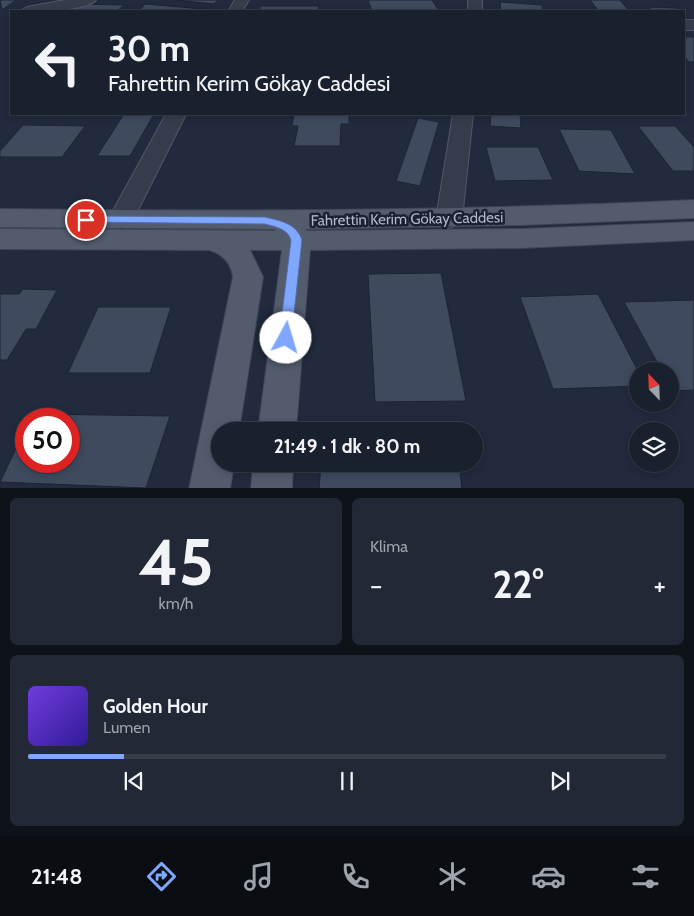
<!DOCTYPE html>
<html lang="tr">
<meta charset="utf-8">
<style>
:root{--surface:#19202e;--page:#222836;--text:#f1f3f6;--muted:#9fa3aa;--line:#373e4a;--accent:#7fa7ff}
body{margin:0;font-family:Cabin,sans-serif;background:var(--page);color:var(--text);height:100vh;display:flex;flex-direction:column;font-size:19px;white-space:nowrap}
*{box-sizing:border-box;margin:0}
p{font-size:16px;color:var(--muted)}
.icon{flex:none;width:28px;height:28px;fill:none;stroke:currentColor;stroke-width:2;stroke-linecap:round;stroke-linejoin:round}
.map{position:relative;height:488px;overflow:hidden}
.drawer{display:flex;flex-direction:column;gap:10px;padding:10px;background:#0e1219;flex:1}
.drawer>*{flex:none}
.hud{position:absolute;left:10px;top:10px;width:675px;height:105px;border-radius:0px;box-shadow:0 2px 8px #0003,0 0 0 1px var(--line);background:#19202e;color:var(--text);overflow:hidden}
.needle{width:32px;rotate:337deg}
.fabs{position:absolute;left:629px;top:362px;display:grid;gap:10px}
.fabs a{display:grid;place-items:center;width:50px;height:50px;border-radius:50%;background:var(--surface);box-shadow:0 2px 8px #0003,0 0 0 1px var(--line);font-size:25px}
.speed{position:absolute;left:15px;top:408px;display:flex;gap:10px;font-size:25px;font-weight:700;text-align:center}
.speed>*{display:grid;place-content:center;width:65px;height:65px;border-radius:50%;background:var(--surface);box-shadow:0 2px 8px #0003,0 0 0 1px var(--line);line-height:1}
.speed .limit{border:8px solid #d22;background:#fff;color:#111}
.pin{position:absolute;display:grid;place-items:center;width:42px;height:42px;color:#fff;margin:-21px;border:2px solid #fff;border-radius:50%;box-shadow:0 1px 5px #0007}
.me{position:absolute;width:55px;margin:-28px;rotate:6deg;stroke-linejoin:round;filter:drop-shadow(0 0 4px #0008)}
.turn{display:flex;align-items:center;gap:18px;height:105px;padding:0 15px;font-size:22px}
.turn .icon{width:65px;height:65px;stroke-width:2.5}
.turn b{display:block;font-size:35px;line-height:42px}
.big{font-size:38px;font-weight:700;line-height:1.1}
.drawer .card{flex:1;display:flex;flex-direction:column;justify-content:center;gap:8px;min-width:0;padding:0 18px;border-radius:8px;background:var(--page)}
.drawer .dial{align-items:center;gap:0}
.dial b{font-size:65px;line-height:1}
.song{display:flex;align-items:center;gap:15px}
.cover{width:60px;height:60px;border-radius:8px;background:linear-gradient(135deg,hsl(260 70% 55%),hsl(250 70% 35%))}
.played{height:5px;border-radius:2px;background:linear-gradient(90deg,var(--accent) 15%,var(--line) 15%)}
.keys{display:flex;justify-content:space-around;direction:ltr}
.heat{display:flex;justify-content:space-between;align-items:center;font-size:28px;direction:ltr}
.drawer .tiles{flex:1;display:grid;gap:10px;grid-template-columns:1fr 1fr}
.card:last-child{grid-column:span 2}
.trip{position:absolute;left:211px;top:422px;width:272px;height:50px;border-radius:25px;background:var(--surface);box-shadow:0 2px 8px #0003,0 0 0 1px var(--line);font-weight:700;line-height:50px;text-align:center}
.tab-bar{display:flex;height:80px;justify-content:space-around;align-items:center;background:#0a0d12;color:var(--muted)}
.tab-bar .icon{width:35px;height:35px}
.tab-bar .active{color:var(--accent)}
.tab-bar b{font-size:22px;color:var(--text)}
.map>svg:first-child{display:block}
.building{fill:#3f4a5f;stroke:#1c2434}
.lines{fill:none;stroke-linecap:round;stroke-linejoin:round}
.minor-casing{stroke:#505868;stroke-width:2}
.major-casing{stroke:#3e4656;stroke-width:2}
.minor{fill:#353d4d;fill-rule:evenodd}
.major{fill:#525c6d;fill-rule:evenodd}
.route{fill:#7fa7ff;stroke:#536da6}
.labels{text-anchor:middle;dominant-baseline:central;stroke-width:5;stroke-linejoin:round;paint-order:stroke}
.street-label{font-size:15px;fill:#b0b8c9;stroke:#1a2232}
</style>
<div class="map">
<svg width="694" height="489" viewBox="0 0 694 489">
<rect width="100%" height="100%" fill="#212b3d"/>
<g class="building">
<polygon points="0,0 16,0 2,10"/>
<polygon points="176,0 218,0 214,4"/>
<polygon points="368,0 432,0 439,11 372,11"/>
<polygon points="590,0 620,0 629,11 598,10"/>
<polygon points="500,2 542,5 543,11 501,11"/>
<polygon points="73,4 124,5 117,11 64,11"/>
<polygon points="145,4 214,10 139,11"/>
<polygon points="261,6 319,6 318,11 259,11"/>
<polygon points="649,7 676,8 679,11 653,11"/>
<polygon points="684,37 694,37 694,62 689,62 684,56"/>
<polygon points="124,114 154,114 130,156 97,156"/>
<polygon points="294,114 349,114 349,124 341,124 340,146 294,146 298,126 292,126"/>
<polygon points="491,114 520,114 521,128 490,126"/>
<polygon points="418,118 439,122 420,186 396,181"/>
<polygon points="23,125 85,126 62,157 0,157 0,151"/>
<polygon points="638,126 675,126 694,147 694,171 673,171"/>
<polygon points="559,129 611,130 635,174 579,171"/>
<polygon points="486,147 538,147 553,180 495,181"/>
<polygon points="441,273 466,401 375,402 368,274"/>
<polygon points="23,289 57,290 36,329 26,329 7,360 0,360 0,294 19,294"/>
<polygon points="598,294 638,371 638,386 553,389 520,297"/>
<polygon points="694,300 694,390 673,391 670,385 670,371 662,371 624,302"/>
<polygon points="98,307 171,307 150,373 68,373"/>
<polygon points="34,414 170,416 146,488 0,482 26,428 26,461 69,461 69,419 31,419"/>
<polygon points="324,424 455,427 455,431 323,431"/>
<polygon points="321,464 459,464 462,489 319,489"/>
</g>
<g class="lines">
<defs>
<g id="minor">
<path d="M65,0H96C87,11 35,12 20,11L27,7Z"/>
<polygon points="235,0 249,0 242,11 228,11"/>
<rect x="468" y="0" width="14" height="11"/>
<rect x="684" y="20" width="10" height="10"/>
<polygon points="166,114 186,114 130,226 121,229 112,226 108,220"/>
<polygon points="453,114 473,114 462,219 458,225 449,228 440,225 436,219"/>
</g>
<g id="major">
<path d="M694,200V218L521,225L305,229L307,231L521,229L694,222V240L521,248L310,250L296,431H258L282,250H250L263,277L239,431H220V464H234L230,489H189L233,277C231,263 223,254 209,250L0,249V229L276,231L274,229L0,227V209C232,212 463,211 694,200Z"/>
<polygon points="253,464 293,464 292,489 251,489"/>
</g>
</defs>
<use href="#minor" class="minor-casing"/>
<use href="#major" class="major-casing"/>
<use href="#minor" class="minor"/>
<use href="#major" class="major"/>
</g>
<path class="route" d="M86,216L265,217C281,221 296,223 302,240L291,342H281L279,338L291,240C287,228 275,227 265,224L82,222L81,220Z"/>
<g class="labels">
<g class="street-label">
<text transform="translate(407 219) rotate(-1)">Fahrettin Kerim Gökay Caddesi</text>
</g>
</g>
</svg>
<div class="fabs">
<a><svg class="needle" viewBox="-14 -14 28 28"><path d="M0-13l5 13h-10z" fill="#e53935"/><path d="M0 13l5-13h-10z" fill="#9fa3aa"/></svg></a>
<a><svg class="icon" aria-label="layers" viewBox="0 0 24 24"><path d="M12 4l9 5-9 5-9-5zM3 14l9 5 9-5"/></svg></a>
</div>
<div class="speed"><div class="limit">50</div></div>
<div class="pin" style="left:86px;top:220px;background:#d93025"><svg class="icon" aria-label="arrive" viewBox="0 0 24 24"><path d="M6 21V4h12l-3 4 3 4H6"/></svg></div>
<svg class="me" style="left:286px;top:338px" viewBox="-20 -20 40 40"><circle r="19" fill="#fff"/><path d="M0-13L10 11 0 6-10 11z" fill="#7fa7ff"/></svg>
<div class="trip">21:49 · 1 dk · 80 m</div>
<div class="hud">
<div class="turn"><svg class="icon" aria-label="left" viewBox="0 0 24 24"><path d="M17 20v-9H6M10 6l-5 5 5 5"/></svg><div><b>30 m</b>Fahrettin Kerim Gökay Caddesi</div></div>
</div>
</div>
<section class="drawer">
<div class="tiles">
<div class="card dial"><b>45</b><p>km/h</p></div>
<div class="card"><p>Klima</p>
<div class="heat"><a>−</a><b class="big">22°</b><a>+</a></div>
</div>
<div class="card">
<div class="song"><i class="cover"></i><div><b>Golden Hour</b><p>Lumen</p></div></div>
<div class="played"></div>
<div class="keys"><svg class="icon" aria-label="previous" viewBox="0 0 24 24"><path d="M18 5L8 12l10 7zM5 5v14"/></svg><svg class="icon" aria-label="pause" viewBox="0 0 24 24"><path d="M8 5v14M16 5v14"/></svg><svg class="icon" aria-label="next" viewBox="0 0 24 24"><path d="M6 5l10 7-10 7zM19 5v14"/></svg></div>
</div>
</div>
</section>
<nav class="tab-bar">
<b>21:48</b>
<svg class="icon active" aria-label="directions" viewBox="0 0 24 24"><path d="M12 3l9 9-9 9-9-9zM9 14v-3h6M13 9l2 2-2 2"/></svg>
<svg class="icon" aria-label="music" viewBox="0 0 24 24"><path d="M9 18V5l10-2v13"/><circle cx="6" cy="18" r="3"/><circle cx="16" cy="16" r="3"/></svg>
<svg class="icon" aria-label="phone" viewBox="0 0 24 24"><path d="M5 4h4l2 5-3 2q2 4 5 5l2-3 5 2v4C11 20 4 13 5 4z"/></svg>
<svg class="icon" aria-label="climate" viewBox="0 0 24 24"><path d="M12 3v18M4 7l16 10M4 17L20 7"/></svg>
<svg class="icon" aria-label="car" viewBox="0 0 24 24"><path d="M5 17H2v-5l4-1 3-4h7l3 4 3 1v5h-3M9 17h6M6 11h13"/><circle cx="7" cy="17" r="2"/><circle cx="17" cy="17" r="2"/></svg>
<svg class="icon" aria-label="filters" viewBox="0 0 24 24"><path d="M4 7h16M4 17h16"/><circle cx="9" cy="7" r="2"/><circle cx="15" cy="17" r="2"/></svg>
</nav>
